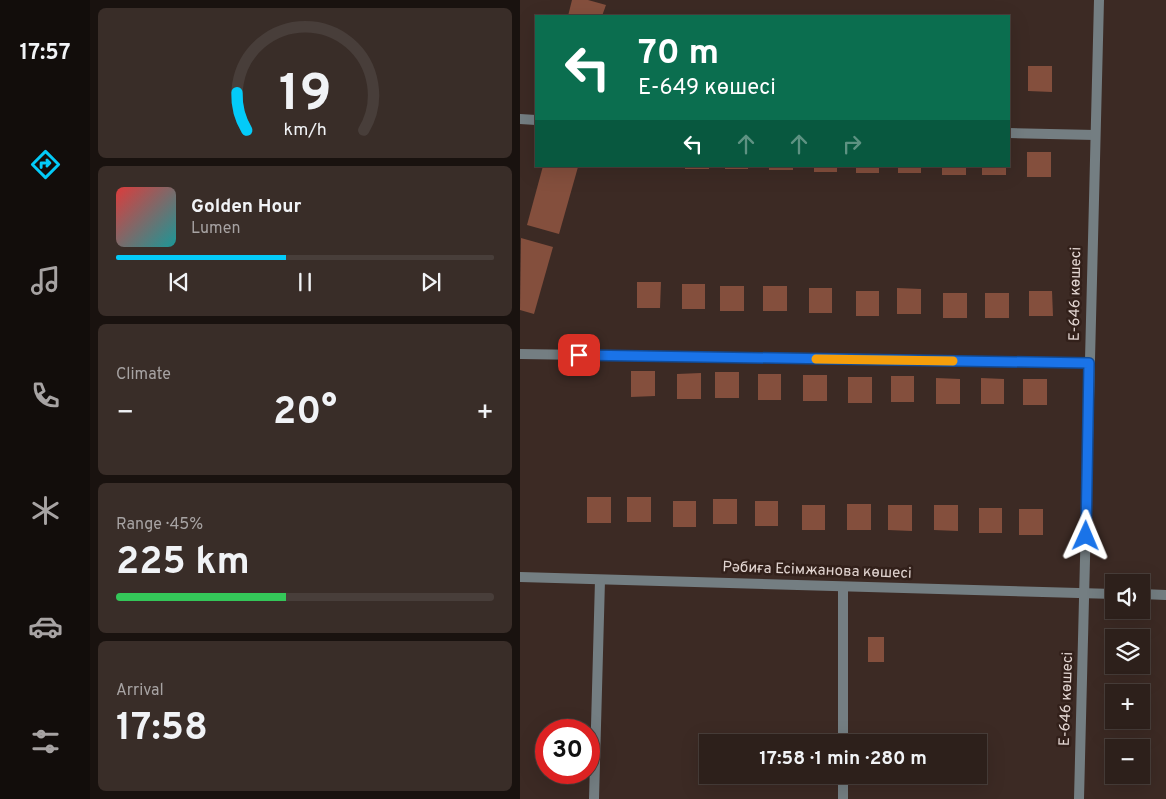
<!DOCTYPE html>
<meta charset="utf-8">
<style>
:root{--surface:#2d201b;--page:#392d28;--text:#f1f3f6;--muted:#a7a3a3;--line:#483e3a;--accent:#03cbf9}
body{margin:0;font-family:Overpass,sans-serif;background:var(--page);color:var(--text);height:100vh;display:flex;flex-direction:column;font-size:19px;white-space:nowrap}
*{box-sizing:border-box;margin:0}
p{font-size:16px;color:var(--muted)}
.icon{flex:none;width:28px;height:28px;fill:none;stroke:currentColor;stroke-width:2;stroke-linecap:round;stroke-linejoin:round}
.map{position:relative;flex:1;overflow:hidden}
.side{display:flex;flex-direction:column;gap:8px;padding:8px;background:#19120f;width:430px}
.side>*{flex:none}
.guide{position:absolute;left:15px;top:15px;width:475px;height:152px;border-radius:0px;box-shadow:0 5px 20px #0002,0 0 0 1px var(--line);background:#0b6e4f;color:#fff;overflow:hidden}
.controls{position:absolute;left:585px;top:574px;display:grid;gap:10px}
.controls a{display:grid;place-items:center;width:45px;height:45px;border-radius:0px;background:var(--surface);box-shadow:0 5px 20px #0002,0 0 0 1px var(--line);font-size:25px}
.speed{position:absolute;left:15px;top:719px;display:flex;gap:10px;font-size:25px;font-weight:700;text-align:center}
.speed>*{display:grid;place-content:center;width:65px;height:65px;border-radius:50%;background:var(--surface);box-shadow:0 5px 20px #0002,0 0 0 1px var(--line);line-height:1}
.speed .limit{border:8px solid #d22;background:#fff;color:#111}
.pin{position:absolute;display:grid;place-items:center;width:42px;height:42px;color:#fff;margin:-21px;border-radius:10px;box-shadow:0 2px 8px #0006}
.me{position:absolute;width:55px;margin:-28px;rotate:1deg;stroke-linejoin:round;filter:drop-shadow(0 0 4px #0008)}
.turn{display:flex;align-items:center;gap:18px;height:105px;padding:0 20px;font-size:22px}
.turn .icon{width:65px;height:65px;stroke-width:2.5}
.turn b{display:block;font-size:35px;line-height:42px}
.lanes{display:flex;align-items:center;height:48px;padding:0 20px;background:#0003;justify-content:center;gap:25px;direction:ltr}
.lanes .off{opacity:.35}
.big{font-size:38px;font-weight:700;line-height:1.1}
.side .widget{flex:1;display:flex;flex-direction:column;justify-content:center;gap:8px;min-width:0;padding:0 18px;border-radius:8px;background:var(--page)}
.side .dial{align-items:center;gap:0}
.dial svg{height:130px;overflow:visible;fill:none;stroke:var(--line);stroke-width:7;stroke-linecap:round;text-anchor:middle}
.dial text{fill:var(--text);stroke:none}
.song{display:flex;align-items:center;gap:15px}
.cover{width:60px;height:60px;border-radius:8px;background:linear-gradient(135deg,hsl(0 70% 55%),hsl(180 70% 35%))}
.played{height:5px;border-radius:2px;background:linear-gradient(90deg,var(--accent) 45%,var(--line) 45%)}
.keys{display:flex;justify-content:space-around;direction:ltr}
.heat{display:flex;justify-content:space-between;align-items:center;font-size:28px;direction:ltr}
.charge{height:8px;border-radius:4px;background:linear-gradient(90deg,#34c759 45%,var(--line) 0)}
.trip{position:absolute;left:179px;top:734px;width:288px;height:50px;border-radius:0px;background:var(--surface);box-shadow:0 5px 20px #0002,0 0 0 1px var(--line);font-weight:700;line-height:50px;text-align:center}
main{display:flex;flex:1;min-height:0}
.tab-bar{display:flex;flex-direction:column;width:90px;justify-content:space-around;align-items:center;background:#120d0b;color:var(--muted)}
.tab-bar .icon{width:35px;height:35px}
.tab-bar .on{color:var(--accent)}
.tab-bar b{font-size:22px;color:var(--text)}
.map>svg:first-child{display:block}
.building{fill:#844f3d}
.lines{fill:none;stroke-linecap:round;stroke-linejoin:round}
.street{stroke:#747e82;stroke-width:10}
.route-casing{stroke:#114b97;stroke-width:12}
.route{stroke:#1a73e8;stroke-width:9}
.slow{stroke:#f59e0b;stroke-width:9}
.labels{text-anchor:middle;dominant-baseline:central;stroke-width:5;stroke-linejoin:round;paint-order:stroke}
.street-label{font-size:15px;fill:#e2d5d1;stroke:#32201a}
</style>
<main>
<nav class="tab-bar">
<b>17:57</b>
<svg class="icon on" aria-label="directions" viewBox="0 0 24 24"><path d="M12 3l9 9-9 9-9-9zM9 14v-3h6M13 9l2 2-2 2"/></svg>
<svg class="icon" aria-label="music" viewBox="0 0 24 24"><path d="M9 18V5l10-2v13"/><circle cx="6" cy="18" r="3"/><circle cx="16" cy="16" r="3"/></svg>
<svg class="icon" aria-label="phone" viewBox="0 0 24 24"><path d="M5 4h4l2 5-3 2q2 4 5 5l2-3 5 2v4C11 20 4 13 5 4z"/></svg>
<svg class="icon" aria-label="climate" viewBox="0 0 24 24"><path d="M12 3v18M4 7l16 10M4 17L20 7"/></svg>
<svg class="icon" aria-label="car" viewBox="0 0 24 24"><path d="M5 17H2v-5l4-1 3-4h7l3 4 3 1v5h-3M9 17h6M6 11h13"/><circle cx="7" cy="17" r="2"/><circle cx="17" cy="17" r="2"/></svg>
<svg class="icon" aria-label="filters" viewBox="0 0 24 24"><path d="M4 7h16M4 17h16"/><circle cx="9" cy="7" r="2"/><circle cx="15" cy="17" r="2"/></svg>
</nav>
<section class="side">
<div class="widget dial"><svg viewBox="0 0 100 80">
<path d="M14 69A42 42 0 1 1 86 69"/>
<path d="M14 69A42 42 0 0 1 8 46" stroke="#03cbf9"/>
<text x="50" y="56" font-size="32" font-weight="700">19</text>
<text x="50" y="72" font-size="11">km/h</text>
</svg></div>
<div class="widget">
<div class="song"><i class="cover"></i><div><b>Golden Hour</b><p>Lumen</p></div></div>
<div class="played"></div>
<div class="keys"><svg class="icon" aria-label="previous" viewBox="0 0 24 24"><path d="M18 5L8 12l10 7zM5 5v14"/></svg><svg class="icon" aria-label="pause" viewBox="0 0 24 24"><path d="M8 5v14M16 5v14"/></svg><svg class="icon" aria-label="next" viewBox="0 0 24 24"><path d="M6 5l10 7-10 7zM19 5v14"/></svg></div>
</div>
<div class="widget"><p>Climate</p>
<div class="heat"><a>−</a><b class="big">20°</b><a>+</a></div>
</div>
<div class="widget"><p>Range · 45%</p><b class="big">225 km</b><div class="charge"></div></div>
<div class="widget"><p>Arrival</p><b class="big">17:58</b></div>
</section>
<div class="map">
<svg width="646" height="799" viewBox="0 0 646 799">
<rect width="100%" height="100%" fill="#3c2a24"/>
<g class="building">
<polygon points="52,0 68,0 86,5 82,16 48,16"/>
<polygon points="508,66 532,66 532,92 508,91"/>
<rect x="507" y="152" width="24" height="25"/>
<polygon points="23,166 58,167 39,234 7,225"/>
<rect x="165" y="166" width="24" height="3"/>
<rect x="205" y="166" width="23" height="3"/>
<rect x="249" y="166" width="24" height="4"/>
<rect x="294" y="166" width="23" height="6"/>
<rect x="336" y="166" width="23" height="7"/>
<rect x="378" y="166" width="23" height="7"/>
<rect x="422" y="166" width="24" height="9"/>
<rect x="462" y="166" width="24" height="9"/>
<polygon points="1,238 33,247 14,314 0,310"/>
<polygon points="117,282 141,282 140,308 117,308"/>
<rect x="162" y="284" width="23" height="25"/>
<rect x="200" y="286" width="24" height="25"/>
<rect x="243" y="286" width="24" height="25"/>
<rect x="289" y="288" width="23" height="25"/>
<polygon points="377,288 401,289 401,314 377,314"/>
<rect x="336" y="291" width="23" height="25"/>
<polygon points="509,291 532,291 533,316 509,316"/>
<rect x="423" y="293" width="24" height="25"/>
<rect x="465" y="293" width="24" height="25"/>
<polygon points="111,371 135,371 135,396 111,397"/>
<rect x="195" y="372" width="24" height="26"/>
<polygon points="181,373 181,399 157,399 157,374"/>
<rect x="238" y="374" width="23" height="26"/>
<rect x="283" y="375" width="24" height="26"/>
<rect x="371" y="376" width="23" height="26"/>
<rect x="328" y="377" width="24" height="26"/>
<polygon points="416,378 440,379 440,404 416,404"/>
<polygon points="461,378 484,379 484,404 461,404"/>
<rect x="503" y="379" width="24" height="26"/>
<rect x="67" y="497" width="24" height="26"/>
<rect x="107" y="497" width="24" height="25"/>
<rect x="193" y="499" width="24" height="25"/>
<rect x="153" y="501" width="23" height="26"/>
<rect x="235" y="501" width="23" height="25"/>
<rect x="327" y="504" width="24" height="26"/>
<rect x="282" y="505" width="23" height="25"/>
<polygon points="368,505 392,505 392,531 368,530"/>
<polygon points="414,505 438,505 438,531 414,530"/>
<rect x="459" y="508" width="23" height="25"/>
<rect x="499" y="509" width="24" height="26"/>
<rect x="348" y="637" width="16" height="25"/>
</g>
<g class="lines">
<g class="street">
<polyline points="0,119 16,120"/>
<polyline points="489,133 575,135"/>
<polyline points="0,354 569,363"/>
<polyline points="0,577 594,594"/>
<polyline points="621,594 646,595"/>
<polyline points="323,742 323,587"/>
<polyline points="74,799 80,580"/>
<polyline points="323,799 323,775"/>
<polyline points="559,799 579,0"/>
</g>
</g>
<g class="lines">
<defs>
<polyline id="route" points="59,355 569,363 566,536"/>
</defs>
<use href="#route" class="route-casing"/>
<use href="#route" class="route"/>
<polyline class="slow" points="296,359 433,361"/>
</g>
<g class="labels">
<g class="street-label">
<text transform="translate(556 294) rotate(-89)">Е-646 көшесі</text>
<text transform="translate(297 571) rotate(2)">Рәбиға Есімжанова көшесі</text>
<text transform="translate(547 699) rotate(-88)">Е-646 көшесі</text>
</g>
</g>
</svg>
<div class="controls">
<a><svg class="icon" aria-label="sound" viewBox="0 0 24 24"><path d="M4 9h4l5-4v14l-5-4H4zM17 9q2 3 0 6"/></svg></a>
<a><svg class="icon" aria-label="layers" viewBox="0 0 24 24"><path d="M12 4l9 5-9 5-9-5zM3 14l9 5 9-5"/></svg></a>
<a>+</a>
<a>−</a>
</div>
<div class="speed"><div class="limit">30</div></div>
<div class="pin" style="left:59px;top:355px;background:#d93025"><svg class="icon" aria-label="arrive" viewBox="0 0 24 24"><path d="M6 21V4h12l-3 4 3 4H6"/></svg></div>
<svg class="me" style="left:566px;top:536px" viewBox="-20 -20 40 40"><path d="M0-17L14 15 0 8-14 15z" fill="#1a73e8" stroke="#fff" stroke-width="4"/></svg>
<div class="trip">17:58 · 1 min · 280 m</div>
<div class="guide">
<div class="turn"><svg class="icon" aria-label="left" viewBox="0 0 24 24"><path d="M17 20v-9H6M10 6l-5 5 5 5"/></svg><div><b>70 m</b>Е-649 көшесі</div></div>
<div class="lanes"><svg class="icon" aria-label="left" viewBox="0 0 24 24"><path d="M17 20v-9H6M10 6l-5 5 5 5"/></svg><svg class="icon off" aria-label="ahead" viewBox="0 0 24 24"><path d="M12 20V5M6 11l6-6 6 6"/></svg><svg class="icon off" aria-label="ahead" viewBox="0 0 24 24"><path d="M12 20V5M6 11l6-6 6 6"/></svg><svg class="icon off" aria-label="right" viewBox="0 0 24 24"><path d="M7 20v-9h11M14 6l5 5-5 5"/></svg></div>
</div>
</div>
</main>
